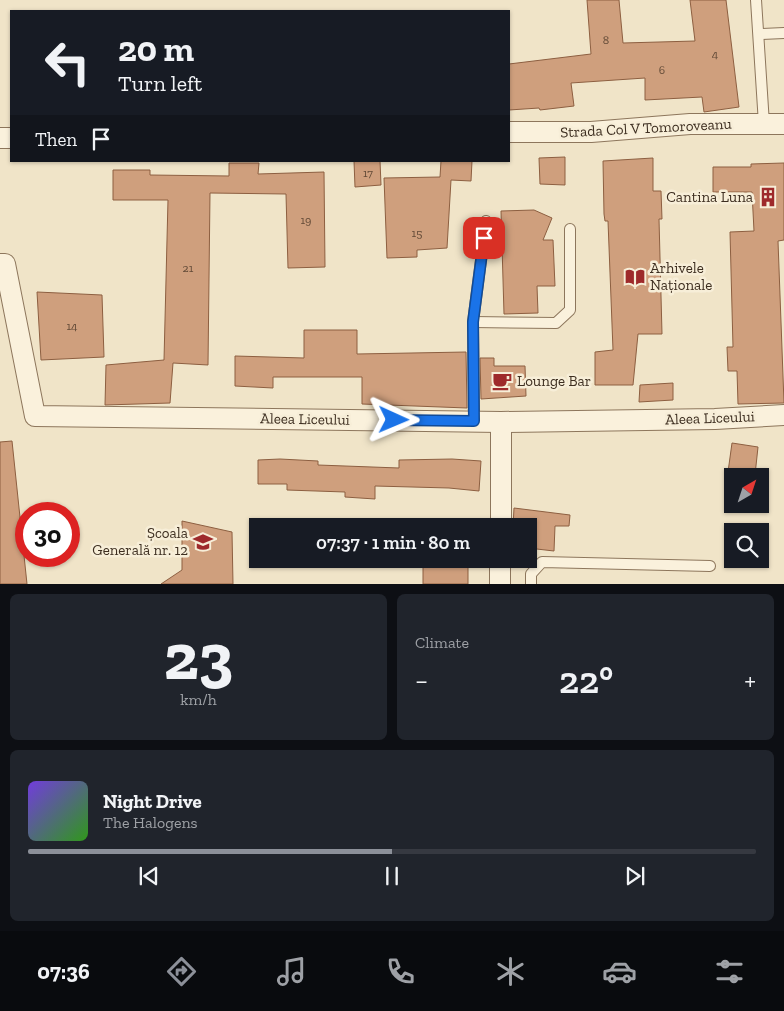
<!DOCTYPE html>
<meta charset="utf-8">
<style>
:root{--surface:#171b24;--page:#20242c;--text:#f1f3f6;--muted:#9ea1a6;--line:#363941;--accent:#8c9099}
body{margin:0;font-family:"Zilla Slab",serif;background:var(--page);color:var(--text);height:100vh;display:flex;flex-direction:column;font-size:19px;white-space:nowrap}
*{box-sizing:border-box;margin:0}
p{font-size:16px;color:var(--muted)}
.icon{flex:none;width:28px;height:28px;fill:none;stroke:currentColor;stroke-width:2;stroke-linecap:round;stroke-linejoin:round}
.map{position:relative;height:584px;overflow:hidden}
.panel{display:flex;flex-direction:column;gap:10px;padding:10px;background:#0d0f14;flex:1}
.panel>*{flex:none}
.banner{position:absolute;left:10px;top:10px;width:500px;height:152px;border-radius:0px;box-shadow:0 1px 4px #0004;background:#171b24;color:var(--text);overflow:hidden}
.needle{width:32px;rotate:39deg}
.controls{position:absolute;left:724px;top:468px;display:grid;gap:10px}
.controls a{display:grid;place-items:center;width:45px;height:45px;border-radius:0px;background:var(--surface);box-shadow:0 1px 4px #0004;font-size:25px}
.speed{position:absolute;left:15px;top:502px;display:flex;gap:10px;font-size:25px;font-weight:700;text-align:center}
.speed>*{display:grid;place-content:center;width:65px;height:65px;border-radius:50%;background:var(--surface);box-shadow:0 1px 4px #0004;line-height:1}
.speed .limit{border:8px solid #d22;background:#fff;color:#111}
.pin{position:absolute;display:grid;place-items:center;width:42px;height:42px;color:#fff;margin:-21px;border-radius:10px;box-shadow:0 2px 8px #0006}
.me{position:absolute;width:55px;margin:-28px;rotate:91deg;stroke-linejoin:round;filter:drop-shadow(0 0 4px #0008)}
.turn{display:flex;align-items:center;gap:18px;height:105px;padding:0 25px;font-size:22px}
.turn .icon{width:65px;height:65px;stroke-width:2.5}
.turn b{display:block;font-size:35px;line-height:42px}
.then{display:flex;align-items:center;height:48px;padding:0 25px;background:#0003;gap:10px;font-size:19px}
.big{font-size:38px;font-weight:600;line-height:1.1}
.panel .tile{flex:1;display:flex;flex-direction:column;justify-content:center;gap:8px;min-width:0;padding:0 18px;border-radius:8px;background:var(--page)}
.panel .dial{align-items:center;gap:0}
.dial b{font-size:65px;line-height:1}
.song{display:flex;align-items:center;gap:15px}
.cover{width:60px;height:60px;border-radius:8px;background:linear-gradient(135deg,hsl(260 70% 55%),hsl(110 70% 35%))}
.played{height:5px;border-radius:2px;background:linear-gradient(90deg,var(--accent) 50%,var(--line) 50%)}
.keys{display:flex;justify-content:space-around;direction:ltr}
.heat{display:flex;justify-content:space-between;align-items:center;font-size:28px;direction:ltr}
.panel .tiles{flex:1;display:grid;gap:10px;grid-template-columns:1fr 1fr}
.tile:last-child{grid-column:span 2}
.trip{position:absolute;left:249px;top:518px;width:288px;height:50px;border-radius:0px;background:var(--surface);box-shadow:0 1px 4px #0004;font-weight:600;line-height:50px;text-align:center}
.dock{display:flex;height:80px;justify-content:space-around;align-items:center;background:#090b0e;color:var(--muted)}
.dock .icon{width:35px;height:35px}
.dock .current{color:var(--accent)}
.dock b{font-size:22px;color:var(--text)}
.map>svg:first-child{display:block}
.building{fill:#cf9f7d;stroke:#8d5f41}
.lines{fill:none;stroke-linecap:round;stroke-linejoin:round}
.service-casing{stroke:#8d765c;stroke-width:12}
.minor-casing{stroke:#8d765c;stroke-width:22}
.service{stroke:#faf1dc;stroke-width:10}
.minor{stroke:#faf1dc;stroke-width:20}
.route-casing{stroke:#114b97;stroke-width:12}
.route{stroke:#1a73e8;stroke-width:9}
.labels{text-anchor:middle;dominant-baseline:central;stroke-width:5;stroke-linejoin:round;paint-order:stroke}
.number-label{font-size:12px;fill:#624a37}
.street-label{font-size:15px;fill:#3d2e20;stroke:#f7eed8}
.poi-label{font-size:15px;fill:#3d2e20;stroke:#f7eed8;text-anchor:end}
</style>
<div class="map">
<svg width="784" height="584" viewBox="0 0 784 584">
<rect width="100%" height="100%" fill="#f0e4c8"/>
<g class="building">
<polygon points="587,0 619,0 623,43 695,41 690,0 726,0 739,107 704,112 702,97 645,100 645,78 571,83 574,106 540,110 539,108 509,110 509,64 591,54"/>
<polygon points="565,157 565,185 540,184 539,158"/>
<polygon points="653,158 653,191 661,191 662,219 659,219 662,334 638,334 633,385 595,385 595,352 613,350 608,221 605,221 604,214 603,161"/>
<polygon points="354,161 380,161 381,185 355,187"/>
<polygon points="441,161 472,161 471,181 451,180 447,248 417,250 417,257 387,258 384,178 440,177"/>
<polygon points="229,163 259,163 258,174 324,172 325,267 288,268 286,194 210,193 208,365 173,363 170,403 105,405 106,365 164,360 168,200 113,200 113,170 150,170 150,175 229,176"/>
<polygon points="784,163 784,240 778,241 784,403 738,404 737,371 728,371 727,347 733,347 730,232 754,231 752,192 713,192 713,167 751,167 751,164"/>
<polygon points="534,210 552,218 543,240 553,240 555,286 537,286 538,313 504,314 501,211"/>
<polygon points="37,292 102,295 104,357 41,360"/>
<polygon points="304,330 357,330 357,354 466,352 467,408 362,404 362,377 273,377 273,388 235,386 235,356 304,358"/>
<polygon points="480,358 494,358 494,366 525,366 526,396 481,399"/>
<polygon points="673,383 673,400 639,402 640,385"/>
<polygon points="12,441 27,584 0,584 0,442"/>
<polygon points="732,443 758,447 755,475 728,472"/>
<polygon points="280,459 318,461 318,465 399,468 399,460 452,459 481,461 479,491 449,488 375,486 375,499 345,497 345,492 287,490 287,484 258,484 258,460"/>
<polygon points="514,508 570,515 569,526 555,526 554,551 528,548 528,526 513,526"/>
<polygon points="182,521 232,532 233,584 161,584 182,570"/>
<rect x="423" y="559" width="45" height="25"/>
</g>
<g class="lines">
<defs>
<g id="service">
<polyline points="756,0 764,124"/>
<polyline points="760,34 784,33"/>
<polyline points="473,322 556,323 570,310 570,229"/>
<polyline points="474,421 473,322 486,221"/>
<polyline points="531,584 531,574 542,562 710,566"/>
</g>
<g id="minor">
<polyline points="509,132 591,132 690,124 784,124"/>
<polyline points="0,138 11,138"/>
<polyline points="0,264 5,264 35,416 501,422 715,419 784,415"/>
<polyline points="501,526 501,422"/>
<polyline points="500,584 500,559"/>
</g>
</defs>
<use href="#service" class="service-casing"/>
<use href="#minor" class="minor-casing"/>
<use href="#service" class="service"/>
<use href="#minor" class="minor"/>
</g>
<g class="lines">
<defs>
<polyline id="route" points="394,420 474,421 473,322 484,238"/>
</defs>
<use href="#route" class="route-casing"/>
<use href="#route" class="route"/>
</g>
<defs>
<symbol id="building-bare" viewBox="-9 -9 18 18"><path d="M-4-6H4V6H1V3H-1V6H-4ZM-2.5-4.3h1.7v1.8h-1.7ZM.8-4.3h1.7v1.8H.8ZM-2.5-1h1.7V.8h-1.7ZM.8-1h1.7V.8H.8Z" fill="#9e2a2b" stroke="#f7eed8" stroke-width="2.5" paint-order="stroke"/></symbol>
<symbol id="library-bare" viewBox="-9 -9 18 18"><path d="M-6-4Q-3-5.5-.7-3.5V5Q-3 3-6 4ZM6-4Q3-5.5 .7-3.5V5Q3 3 6 4Z" fill="#9e2a2b" stroke="#f7eed8" stroke-width="2.5" paint-order="stroke"/></symbol>
<symbol id="cafe-bare" viewBox="-9 -9 18 18"><path d="M-5.5-4.5H6V0H3Q3 3.5 0 3.5H-2.5Q-5.5 3.5-5.5 0ZM3-3.2v2h1.7v-2ZM-6 4.5H4V6H-6Z" fill="#9e2a2b" stroke="#f7eed8" stroke-width="2.5" paint-order="stroke"/></symbol>
<symbol id="school-bare" viewBox="-9 -9 18 18"><path d="M0-5L7-2L0 1L-7-2ZM-4 1L0 2.5L4 1V4Q0 6-4 4Z" fill="#9e2a2b" stroke="#f7eed8" stroke-width="2.5" paint-order="stroke"/></symbol>
</defs>
<g fill-rule="evenodd">
<use href="#building-bare" x="754" y="183" width="28" height="28"/>
<use href="#library-bare" x="621" y="263" width="28" height="28"/>
<use href="#cafe-bare" x="488" y="367" width="28" height="28"/>
<use href="#school-bare" x="189" y="528" width="28" height="28"/>
</g>
<g class="labels">
<g class="number-label">
<text x="606" y="40">8</text>
<text x="715" y="54">4</text>
<text x="662" y="70">6</text>
<text x="368" y="173">17</text>
<text x="306" y="220">19</text>
<text x="417" y="233">15</text>
<text x="188" y="268">21</text>
<text x="72" y="326">14</text>
</g>
<g class="street-label">
<text transform="translate(646 128) rotate(-3)">Strada Col V Tomoroveanu</text>
<text transform="translate(710 418) rotate(-2)">Aleea Liceului</text>
<text transform="translate(305 419) rotate(1)">Aleea Liceului</text>
</g>
<g class="poi-label">
<text x="753" y="197">Cantina Luna</text>
<text x="650" y="268" text-anchor="start">Arhivele<tspan x="650" dy="17">Naționale</tspan></text>
<text x="517" y="381" text-anchor="start">Lounge Bar</text>
<text x="188" y="533">Școala<tspan x="188" dy="17">Generală nr. 12</tspan></text>
</g>
</g>
</svg>
<div class="controls">
<a><svg class="needle" viewBox="-14 -14 28 28"><path d="M0-13l5 13h-10z" fill="#e53935"/><path d="M0 13l5-13h-10z" fill="#9ea1a6"/></svg></a>
<a><svg class="icon" aria-label="search" viewBox="0 0 24 24"><circle cx="10" cy="10" r="6"/><path d="M15 15l6 6"/></svg></a>
</div>
<div class="speed"><div class="limit">30</div></div>
<div class="pin" style="left:484px;top:238px;background:#d93025"><svg class="icon" aria-label="arrive" viewBox="0 0 24 24"><path d="M6 21V4h12l-3 4 3 4H6"/></svg></div>
<svg class="me" style="left:394px;top:420px" viewBox="-20 -20 40 40"><path d="M0-17L14 15 0 8-14 15z" fill="#1a73e8" stroke="#fff" stroke-width="4"/></svg>
<div class="trip">07:37 · 1 min · 80 m</div>
<div class="banner">
<div class="turn"><svg class="icon" aria-label="left" viewBox="0 0 24 24"><path d="M17 20v-9H6M10 6l-5 5 5 5"/></svg><div><b>20 m</b>Turn left</div></div>
<div class="then">Then<svg class="icon" aria-label="arrive" viewBox="0 0 24 24"><path d="M6 21V4h12l-3 4 3 4H6"/></svg></div>
</div>
</div>
<section class="panel">
<div class="tiles">
<div class="tile dial"><b>23</b><p>km/h</p></div>
<div class="tile"><p>Climate</p>
<div class="heat"><a>−</a><b class="big">22°</b><a>+</a></div>
</div>
<div class="tile">
<div class="song"><i class="cover"></i><div><b>Night Drive</b><p>The Halogens</p></div></div>
<div class="played"></div>
<div class="keys"><svg class="icon" aria-label="previous" viewBox="0 0 24 24"><path d="M18 5L8 12l10 7zM5 5v14"/></svg><svg class="icon" aria-label="pause" viewBox="0 0 24 24"><path d="M8 5v14M16 5v14"/></svg><svg class="icon" aria-label="next" viewBox="0 0 24 24"><path d="M6 5l10 7-10 7zM19 5v14"/></svg></div>
</div>
</div>
</section>
<nav class="dock">
<b>07:36</b>
<svg class="icon current" aria-label="directions" viewBox="0 0 24 24"><path d="M12 3l9 9-9 9-9-9zM9 14v-3h6M13 9l2 2-2 2"/></svg>
<svg class="icon" aria-label="music" viewBox="0 0 24 24"><path d="M9 18V5l10-2v13"/><circle cx="6" cy="18" r="3"/><circle cx="16" cy="16" r="3"/></svg>
<svg class="icon" aria-label="phone" viewBox="0 0 24 24"><path d="M5 4h4l2 5-3 2q2 4 5 5l2-3 5 2v4C11 20 4 13 5 4z"/></svg>
<svg class="icon" aria-label="climate" viewBox="0 0 24 24"><path d="M12 3v18M4 7l16 10M4 17L20 7"/></svg>
<svg class="icon" aria-label="car" viewBox="0 0 24 24"><path d="M5 17H2v-5l4-1 3-4h7l3 4 3 1v5h-3M9 17h6M6 11h13"/><circle cx="7" cy="17" r="2"/><circle cx="17" cy="17" r="2"/></svg>
<svg class="icon" aria-label="filters" viewBox="0 0 24 24"><path d="M4 7h16M4 17h16"/><circle cx="9" cy="7" r="2"/><circle cx="15" cy="17" r="2"/></svg>
</nav>
